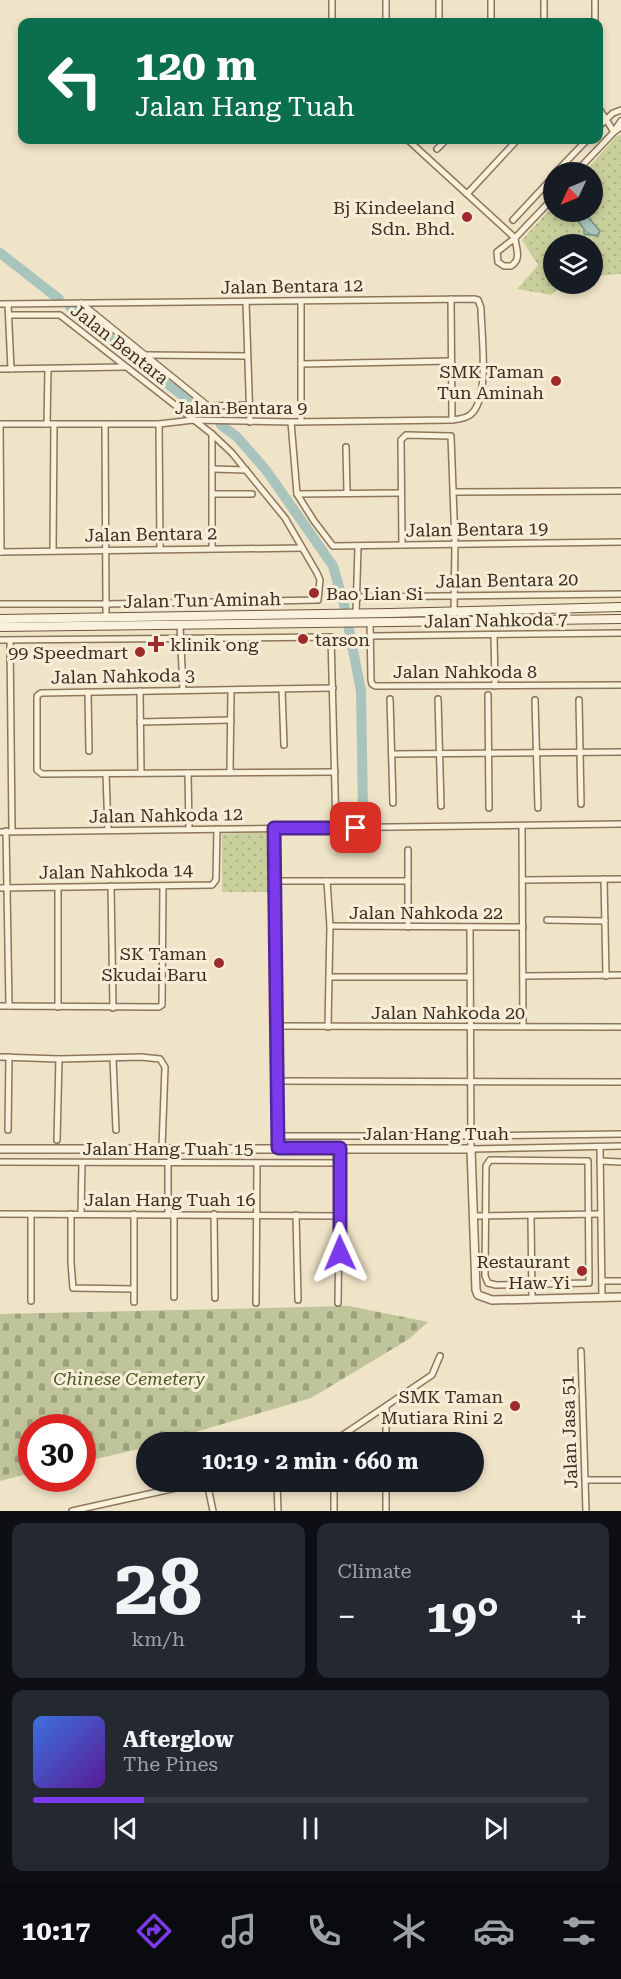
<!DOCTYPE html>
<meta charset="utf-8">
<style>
:root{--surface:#171b24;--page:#242831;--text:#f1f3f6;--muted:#9ea1a6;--line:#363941;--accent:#7c3aed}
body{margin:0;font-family:"Roboto Serif",serif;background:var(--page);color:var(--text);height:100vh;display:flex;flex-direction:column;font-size:22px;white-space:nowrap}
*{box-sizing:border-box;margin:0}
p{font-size:20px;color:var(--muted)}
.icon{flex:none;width:33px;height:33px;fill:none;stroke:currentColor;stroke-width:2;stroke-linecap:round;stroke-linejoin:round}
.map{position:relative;height:1511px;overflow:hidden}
.details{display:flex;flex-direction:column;gap:12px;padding:12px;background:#0d0f14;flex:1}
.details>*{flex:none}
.top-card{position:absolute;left:18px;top:18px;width:585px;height:126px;border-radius:12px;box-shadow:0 3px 9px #0003;background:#0b6e4f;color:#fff;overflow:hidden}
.needle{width:39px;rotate:226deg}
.buttons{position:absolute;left:543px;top:162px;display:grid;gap:12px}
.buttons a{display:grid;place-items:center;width:60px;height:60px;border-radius:50%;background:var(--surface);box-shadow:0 3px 9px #0003;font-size:30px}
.speed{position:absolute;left:18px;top:1414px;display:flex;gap:12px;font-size:30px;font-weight:700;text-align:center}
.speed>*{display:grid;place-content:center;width:78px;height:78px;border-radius:50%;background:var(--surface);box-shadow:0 3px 9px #0003;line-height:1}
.speed .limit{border:9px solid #d22;background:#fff;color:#111}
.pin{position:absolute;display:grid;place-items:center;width:51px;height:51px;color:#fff;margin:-26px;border-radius:12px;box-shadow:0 3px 9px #0006}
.me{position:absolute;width:66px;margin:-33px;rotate:359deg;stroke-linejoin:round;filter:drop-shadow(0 0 4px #0008)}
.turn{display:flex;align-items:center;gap:21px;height:126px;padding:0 18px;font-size:27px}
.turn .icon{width:78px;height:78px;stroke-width:2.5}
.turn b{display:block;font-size:42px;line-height:51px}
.big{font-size:45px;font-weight:700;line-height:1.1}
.details .widget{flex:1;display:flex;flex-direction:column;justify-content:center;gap:9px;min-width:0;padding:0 21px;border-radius:12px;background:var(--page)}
.details .dial{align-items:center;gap:0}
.dial b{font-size:78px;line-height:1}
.song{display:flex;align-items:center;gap:18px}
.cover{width:72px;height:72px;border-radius:9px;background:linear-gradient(135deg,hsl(220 70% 55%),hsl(270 70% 35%))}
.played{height:6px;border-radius:3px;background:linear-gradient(90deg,var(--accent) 20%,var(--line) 20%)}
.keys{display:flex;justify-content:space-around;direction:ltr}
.heat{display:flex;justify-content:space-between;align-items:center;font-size:33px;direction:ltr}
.details .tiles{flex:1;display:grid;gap:12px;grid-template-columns:1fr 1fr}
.widget:last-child{grid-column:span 2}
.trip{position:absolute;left:136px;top:1432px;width:348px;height:60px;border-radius:30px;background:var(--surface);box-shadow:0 3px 9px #0003;font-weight:700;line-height:60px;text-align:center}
.tabs{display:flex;height:96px;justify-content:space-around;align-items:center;background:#090b0e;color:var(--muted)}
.tabs .icon{width:42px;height:42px}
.tabs .selected{color:var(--accent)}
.tabs b{font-size:27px;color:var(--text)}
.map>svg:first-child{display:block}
.green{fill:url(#green-dots)}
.cemetery{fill:url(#cemetery-stones)}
.water{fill:url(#water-waves);stroke:#6f938a;stroke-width:1.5}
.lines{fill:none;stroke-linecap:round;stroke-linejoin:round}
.river{stroke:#a9c4bc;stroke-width:10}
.minor-casing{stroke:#8d765c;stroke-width:8}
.tertiary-casing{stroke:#8d765c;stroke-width:10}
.secondary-casing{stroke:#6f573f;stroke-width:10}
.minor{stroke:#faf1dc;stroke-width:5}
.tertiary{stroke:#faf1dc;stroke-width:7}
.secondary{stroke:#faf1dc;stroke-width:8}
.route-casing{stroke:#51269a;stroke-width:15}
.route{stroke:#7c3aed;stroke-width:10}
.poi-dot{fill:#9e2a2b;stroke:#f7eed8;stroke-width:2}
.labels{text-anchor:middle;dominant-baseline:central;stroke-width:6;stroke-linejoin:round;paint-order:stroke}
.poi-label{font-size:18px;fill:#3d2e20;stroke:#f7eed8;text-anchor:end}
.street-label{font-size:18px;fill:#3d2e20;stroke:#f7eed8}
.park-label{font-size:18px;font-style:italic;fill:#4d5a26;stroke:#f7eed8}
</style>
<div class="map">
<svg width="621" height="1511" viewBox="0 0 621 1511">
<defs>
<pattern id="green-dots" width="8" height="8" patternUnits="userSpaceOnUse" patternTransform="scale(1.5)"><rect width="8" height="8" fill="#c9cf9b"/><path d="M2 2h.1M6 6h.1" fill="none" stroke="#aeb285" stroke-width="1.8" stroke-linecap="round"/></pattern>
<pattern id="cemetery-stones" width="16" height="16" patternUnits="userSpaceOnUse" patternTransform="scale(1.5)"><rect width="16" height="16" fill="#bfc49a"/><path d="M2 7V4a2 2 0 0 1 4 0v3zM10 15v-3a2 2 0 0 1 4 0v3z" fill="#9ca07d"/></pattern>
<pattern id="water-waves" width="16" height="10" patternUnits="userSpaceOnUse" patternTransform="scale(1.5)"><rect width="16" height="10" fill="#a9c4bc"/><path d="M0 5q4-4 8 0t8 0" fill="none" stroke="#8ba098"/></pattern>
</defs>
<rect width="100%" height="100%" fill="#f0e4c8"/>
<g class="green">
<polygon points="621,135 621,274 593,276 592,244 554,244 554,284 561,284 552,295 517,289 538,265 522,240 553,206 554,212 592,212 592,172 584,172 617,136"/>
<polygon points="266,832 269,892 222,892 222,834"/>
</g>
<polygon class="cemetery" points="349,1306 428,1322 409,1339 311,1398 158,1443 147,1443 147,1446 143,1448 83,1462 82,1428 32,1428 31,1473 0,1481 0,1314"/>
<polygon class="water" points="585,214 600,231 598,236 584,234 584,229 578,221 580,215"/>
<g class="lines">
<g class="river">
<polyline points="0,253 59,299"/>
<polyline points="70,307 210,417"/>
<polyline points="221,425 237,437 266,470 333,566 344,604 361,691 363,810"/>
</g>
<defs>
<g id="minor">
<polyline points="332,0 332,22"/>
<polyline points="386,0 386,22"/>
<polyline points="491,0 491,22"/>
<polyline points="544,0 544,22"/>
<polyline points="595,0 595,22"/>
<polyline points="439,22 439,0"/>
<polyline points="598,107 614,132"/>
<polyline points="598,127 613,113 621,110"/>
<polyline points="615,130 621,121"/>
<polyline points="408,140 515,238 554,197"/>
<polyline points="437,149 446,140"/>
<polyline points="556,172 587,140"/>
<polyline points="576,172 614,132 621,127"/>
<polyline points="467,194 517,140"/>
<polyline points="513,220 554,176"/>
<path d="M515,238C516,249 522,259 511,266H504L498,262L497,252Z"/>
<polyline points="451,299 452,420"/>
<polyline points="246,302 250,422"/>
<polyline points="301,302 301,422"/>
<polyline points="81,303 208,406 250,405"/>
<path d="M0,304L474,299L478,300L481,308C481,333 491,399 470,415C464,419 459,419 452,420L291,422L193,420L159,424H0"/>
<polyline points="8,304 11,369"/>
<polyline points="10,315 60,315 212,434 232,453 285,518 317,573 320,580 318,600 106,604 106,617"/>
<polyline points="147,355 247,356"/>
<polyline points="301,364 451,361"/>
<polyline points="0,369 124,367"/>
<polyline points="291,422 297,494 314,521 333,546 621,542"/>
<polyline points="0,424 1,552"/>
<polyline points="47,424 48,369"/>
<polyline points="159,424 160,549"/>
<polyline points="212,434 212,548"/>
<polyline points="346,447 347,493"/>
<polyline points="213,469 246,470"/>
<polyline points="454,492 621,491"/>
<polyline points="213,494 252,494"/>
<polyline points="297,494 401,493"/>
<polyline points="402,545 401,440 406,435 451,436 455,544 454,611"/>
<polyline points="53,550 54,424"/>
<polyline points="0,552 302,548"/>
<polyline points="357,597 621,594"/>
<polyline points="0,604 106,604 105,425"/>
<polyline points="356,613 358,547"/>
<polyline points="370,622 371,680 372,684 375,686 621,685"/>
<polyline points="180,625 183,690"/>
<polyline points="494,635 495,686"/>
<polyline points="371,636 621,633"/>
<polyline points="0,640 331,637 336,828"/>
<polyline points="10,640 12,831"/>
<polyline points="333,688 41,693 37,696 37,770 42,774 335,772"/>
<polyline points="282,689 284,745"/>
<polyline points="140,691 141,773"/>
<polyline points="88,692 89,751"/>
<polyline points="488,695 489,808"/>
<polyline points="390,699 393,803"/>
<polyline points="438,699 441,806"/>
<polyline points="535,700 538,808"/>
<polyline points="579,700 581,804"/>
<polyline points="140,722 231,720"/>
<polyline points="392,754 621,752"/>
<polyline points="230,772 231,690"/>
<polyline points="188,773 189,829"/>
<polyline points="106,774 108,830"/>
<polyline points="522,826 523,1026"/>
<polyline points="274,828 278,1148"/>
<polyline points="6,831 9,1006"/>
<polyline points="0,832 621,824"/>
<polyline points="408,850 408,927"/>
<polyline points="604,879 606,976"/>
<polyline points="523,880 621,879"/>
<polyline points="274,881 408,881"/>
<polyline points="327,881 330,926 328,1027"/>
<polyline points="111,886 113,1008"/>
<polyline points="0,888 212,885 216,880 217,829"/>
<polyline points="547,920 605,921"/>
<polyline points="330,926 523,927"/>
<polyline points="470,927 471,1149 621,1146"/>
<polyline points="523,976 621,975"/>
<polyline points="329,977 470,977"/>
<polyline points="0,1006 159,1007 162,1005 163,886"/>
<polyline points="58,1007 58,887"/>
<polyline points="276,1026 621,1027"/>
<polyline points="0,1057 59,1059 141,1057 160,1059 165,1067 162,1148"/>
<polyline points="113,1059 116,1130"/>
<polyline points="277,1081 621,1082"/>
<polyline points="8,1130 9,1057"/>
<polyline points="277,1136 471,1136 621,1134"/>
<polyline points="57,1140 59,1059"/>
<polyline points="600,1147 602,1298"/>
<polygon points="490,1160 588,1161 589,1283 496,1285 488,1283 485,1276 486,1166"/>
<polyline points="600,1161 621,1162"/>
<polyline points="0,1162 340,1163"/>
<polyline points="168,1164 168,1214"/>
<polyline points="0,1214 339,1216"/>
<polyline points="31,1214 31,1301"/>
<polyline points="71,1214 71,1263 73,1288 133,1289"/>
<polyline points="81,1214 82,1163"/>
<polyline points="214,1214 215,1298"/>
<polyline points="296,1215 298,1300"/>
<polyline points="531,1215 532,1299"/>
<polyline points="475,1216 600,1214"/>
<polyline points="602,1281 621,1281"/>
<polyline points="174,1297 174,1214"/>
<polyline points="134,1302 134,1214"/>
<polyline points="256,1303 257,1164"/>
<polyline points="338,1303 340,1148"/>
<polyline points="581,1351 586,1511"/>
<polyline points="386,1407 386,1443"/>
<polyline points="331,1443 432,1375 440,1356"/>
<polyline points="586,1480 621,1480"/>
<polyline points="207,1482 213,1511"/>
<polyline points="277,1482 278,1511"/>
<polyline points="334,1482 334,1511"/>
<polyline points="386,1482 386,1511"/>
<polyline points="72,1511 203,1482"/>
</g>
<polyline id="tertiary" points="0,1149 471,1149 476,1290 478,1295 492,1300 621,1297"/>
<g id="secondary">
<polyline points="0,619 390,613 621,607"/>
<polyline points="0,627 621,619"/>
</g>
</defs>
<use href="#minor" class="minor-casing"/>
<use href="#tertiary" class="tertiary-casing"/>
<use href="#secondary" class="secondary-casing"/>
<use href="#minor" class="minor"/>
<use href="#tertiary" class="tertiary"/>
<use href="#secondary" class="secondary"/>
</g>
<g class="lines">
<defs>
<polyline id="route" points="340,1253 340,1148 278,1148 274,828 356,828"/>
</defs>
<use href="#route" class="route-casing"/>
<use href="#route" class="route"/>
</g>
<g class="poi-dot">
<circle cx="467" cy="217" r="6"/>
<circle cx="556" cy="381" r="6"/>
<circle cx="314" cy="593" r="6"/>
<circle cx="303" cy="639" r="6"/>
<path d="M153 635h6v6h6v6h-6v6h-6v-6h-6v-6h6z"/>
<circle cx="140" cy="652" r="6"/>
<circle cx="219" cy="963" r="6"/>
<circle cx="582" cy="1271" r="6"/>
<circle cx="515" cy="1406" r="6"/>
</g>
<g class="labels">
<g class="poi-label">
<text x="455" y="207">Bj Kindeeland<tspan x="455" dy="21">Sdn. Bhd.</tspan></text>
<text x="544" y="371">SMK Taman<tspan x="544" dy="21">Tun Aminah</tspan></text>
<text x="326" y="593" text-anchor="start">Bao Lian Si</text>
<text x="315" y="639" text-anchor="start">tarson</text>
<text x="170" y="644" text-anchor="start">klinik ong</text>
<text x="128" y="652">99 Speedmart</text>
<text x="207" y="953">SK Taman<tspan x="207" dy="21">Skudai Baru</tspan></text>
<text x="570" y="1261">Restaurant<tspan x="570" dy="21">Haw Yi</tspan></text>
<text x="503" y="1396">SMK Taman<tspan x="503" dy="21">Mutiara Rini 2</tspan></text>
</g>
<g class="street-label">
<text transform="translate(292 286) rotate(-1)">Jalan Bentara 12</text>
<text transform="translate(120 344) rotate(38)">Jalan Bentara</text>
<text x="241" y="407">Jalan Bentara 9</text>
<text transform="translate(477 529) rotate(-1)">Jalan Bentara 19</text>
<text transform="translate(151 534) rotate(-1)">Jalan Bentara 2</text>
<text transform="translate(507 580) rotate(-1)">Jalan Bentara 20</text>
<text transform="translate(202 600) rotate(-1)">Jalan Tun Aminah</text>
<text transform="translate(496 620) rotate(-1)">Jalan Nahkoda 7</text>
<text x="465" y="671">Jalan Nahkoda 8</text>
<text transform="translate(123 676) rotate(-1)">Jalan Nahkoda 3</text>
<text transform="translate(166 815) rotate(-1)">Jalan Nahkoda 12</text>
<text transform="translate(116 871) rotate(-1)">Jalan Nahkoda 14</text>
<text x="426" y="912">Jalan Nahkoda 22</text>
<text x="448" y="1012">Jalan Nahkoda 20</text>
<text x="436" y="1133">Jalan Hang Tuah</text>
<text x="168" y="1148">Jalan Hang Tuah 15</text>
<text x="170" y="1199">Jalan Hang Tuah 16</text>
<text transform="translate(569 1432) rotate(-92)">Jalan Jasa 51</text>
</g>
<g class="park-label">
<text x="129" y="1378">Chinese Cemetery</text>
</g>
</g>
</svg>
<div class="buttons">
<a><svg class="needle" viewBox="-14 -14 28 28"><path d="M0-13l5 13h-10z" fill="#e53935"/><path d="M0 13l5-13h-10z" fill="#9ea1a6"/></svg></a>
<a><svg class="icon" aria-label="layers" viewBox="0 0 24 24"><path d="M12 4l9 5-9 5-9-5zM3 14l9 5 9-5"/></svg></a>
</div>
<div class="speed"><div class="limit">30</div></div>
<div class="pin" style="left:356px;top:828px;background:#d93025"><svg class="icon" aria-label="arrive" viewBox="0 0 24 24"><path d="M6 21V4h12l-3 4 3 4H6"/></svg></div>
<svg class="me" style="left:340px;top:1253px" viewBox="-20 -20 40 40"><path d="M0-17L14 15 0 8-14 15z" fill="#7c3aed" stroke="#fff" stroke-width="4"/></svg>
<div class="trip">10:19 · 2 min · 660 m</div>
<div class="top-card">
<div class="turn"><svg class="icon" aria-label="left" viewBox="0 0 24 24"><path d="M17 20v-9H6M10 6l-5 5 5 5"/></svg><div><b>120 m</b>Jalan Hang Tuah</div></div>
</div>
</div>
<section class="details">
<div class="tiles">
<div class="widget dial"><b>28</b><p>km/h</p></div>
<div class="widget"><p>Climate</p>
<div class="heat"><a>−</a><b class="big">19°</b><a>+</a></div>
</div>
<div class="widget">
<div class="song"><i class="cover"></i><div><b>Afterglow</b><p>The Pines</p></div></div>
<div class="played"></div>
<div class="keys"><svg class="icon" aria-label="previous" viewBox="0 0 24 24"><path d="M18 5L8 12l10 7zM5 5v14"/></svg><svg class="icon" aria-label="pause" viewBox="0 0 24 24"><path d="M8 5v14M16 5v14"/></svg><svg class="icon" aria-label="next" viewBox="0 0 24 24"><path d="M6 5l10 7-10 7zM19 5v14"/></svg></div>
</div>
</div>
</section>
<nav class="tabs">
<b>10:17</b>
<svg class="icon selected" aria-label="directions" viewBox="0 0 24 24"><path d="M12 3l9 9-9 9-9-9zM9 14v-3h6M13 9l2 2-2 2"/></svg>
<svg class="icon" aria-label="music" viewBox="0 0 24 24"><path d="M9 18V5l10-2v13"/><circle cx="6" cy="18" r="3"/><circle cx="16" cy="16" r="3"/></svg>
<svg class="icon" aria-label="phone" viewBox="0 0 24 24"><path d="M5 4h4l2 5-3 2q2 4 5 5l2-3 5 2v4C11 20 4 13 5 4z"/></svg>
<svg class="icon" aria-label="climate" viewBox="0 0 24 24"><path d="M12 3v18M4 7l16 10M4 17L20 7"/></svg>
<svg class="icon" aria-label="car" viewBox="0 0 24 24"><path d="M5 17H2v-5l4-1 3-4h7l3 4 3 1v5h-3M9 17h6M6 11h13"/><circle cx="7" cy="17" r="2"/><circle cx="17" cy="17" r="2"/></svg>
<svg class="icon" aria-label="filters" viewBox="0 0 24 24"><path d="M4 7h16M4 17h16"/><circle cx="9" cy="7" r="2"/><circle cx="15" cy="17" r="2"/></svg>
</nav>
